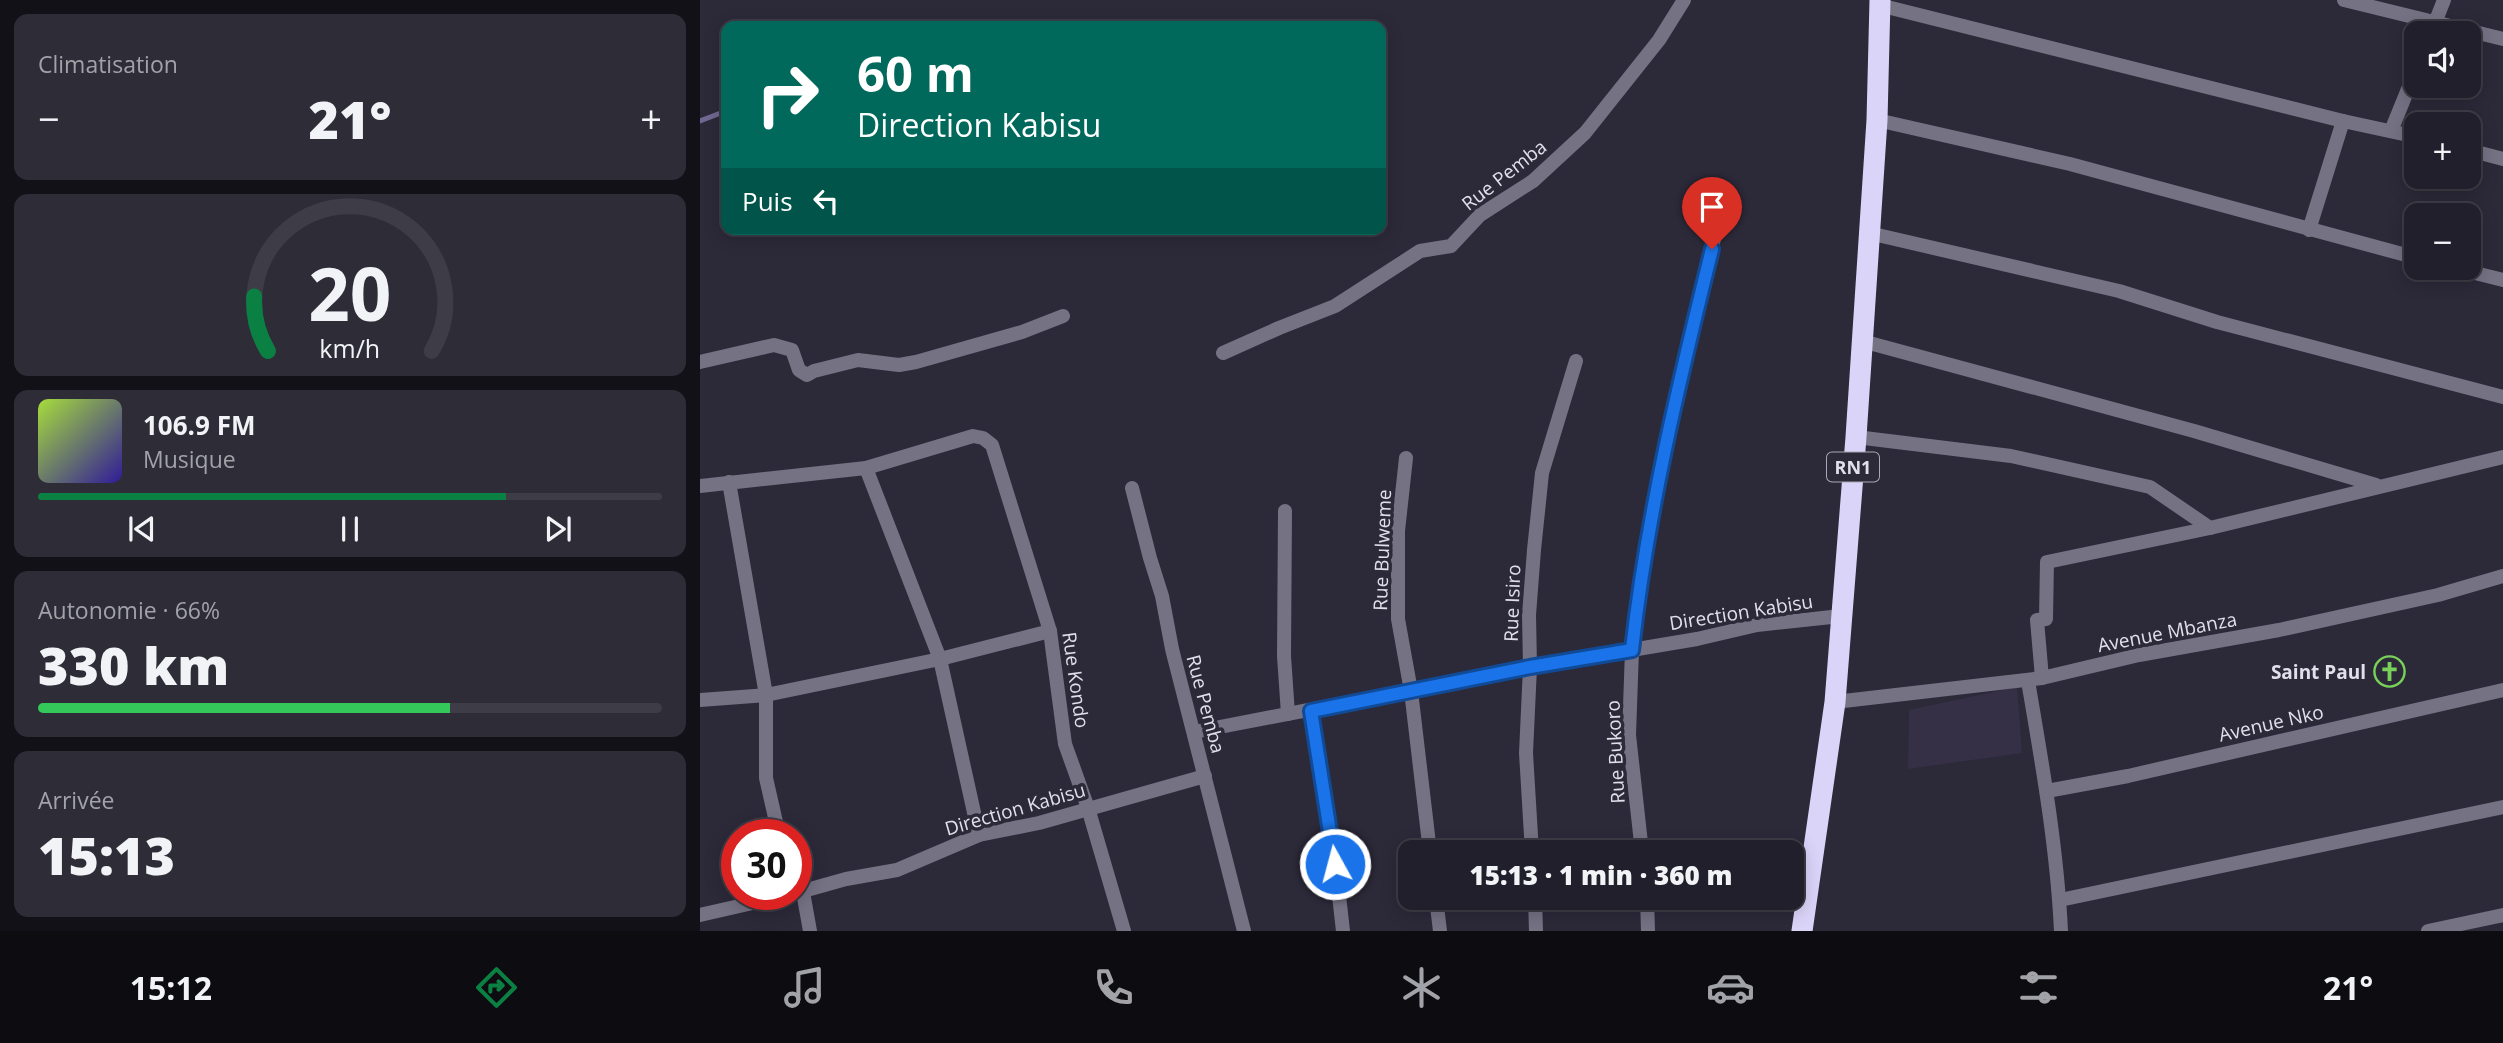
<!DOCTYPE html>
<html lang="fr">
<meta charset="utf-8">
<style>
:root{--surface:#211f2b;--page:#2d2c37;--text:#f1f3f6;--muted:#a2a2a9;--line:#3e3d47;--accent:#0b8043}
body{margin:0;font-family:"Open Sans",sans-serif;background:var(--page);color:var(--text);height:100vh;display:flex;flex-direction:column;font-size:26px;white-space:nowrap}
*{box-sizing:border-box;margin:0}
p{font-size:23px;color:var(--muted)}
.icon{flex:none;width:38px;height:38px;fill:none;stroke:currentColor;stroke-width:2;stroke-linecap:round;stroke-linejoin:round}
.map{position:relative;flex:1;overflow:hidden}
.side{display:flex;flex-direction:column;gap:14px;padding:14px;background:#121118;width:700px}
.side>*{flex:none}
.guide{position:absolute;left:21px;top:21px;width:665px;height:214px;border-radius:14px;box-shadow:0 4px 18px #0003,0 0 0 2px var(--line);background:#00695c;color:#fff;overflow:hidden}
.controls{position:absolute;left:1704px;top:21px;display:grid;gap:14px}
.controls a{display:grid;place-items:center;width:77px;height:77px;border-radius:14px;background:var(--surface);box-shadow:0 4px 18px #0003,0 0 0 2px var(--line);font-size:35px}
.speed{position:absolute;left:21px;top:819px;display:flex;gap:14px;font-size:35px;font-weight:700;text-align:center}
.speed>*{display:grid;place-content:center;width:91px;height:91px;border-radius:50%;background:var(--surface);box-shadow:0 4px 18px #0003,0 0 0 2px var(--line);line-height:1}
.speed .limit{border:10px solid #d22;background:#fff;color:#111}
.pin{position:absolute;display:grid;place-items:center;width:60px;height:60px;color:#fff;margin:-72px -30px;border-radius:50% 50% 50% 0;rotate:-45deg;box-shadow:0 0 7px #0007}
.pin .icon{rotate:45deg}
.me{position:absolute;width:77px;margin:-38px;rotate:353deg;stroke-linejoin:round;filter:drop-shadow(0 0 5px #0008)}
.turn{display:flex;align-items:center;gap:24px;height:147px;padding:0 21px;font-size:32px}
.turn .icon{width:91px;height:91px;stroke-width:2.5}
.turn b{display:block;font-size:49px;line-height:60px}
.then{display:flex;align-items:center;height:66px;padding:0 21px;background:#0003;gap:14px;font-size:26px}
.big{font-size:52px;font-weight:800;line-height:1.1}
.side .widget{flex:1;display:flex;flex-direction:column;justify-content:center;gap:10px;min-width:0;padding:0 24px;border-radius:14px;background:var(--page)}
.side .dial{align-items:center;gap:0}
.dial svg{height:182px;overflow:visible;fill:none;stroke:var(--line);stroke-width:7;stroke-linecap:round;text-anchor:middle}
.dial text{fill:var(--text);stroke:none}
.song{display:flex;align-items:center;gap:21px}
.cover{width:84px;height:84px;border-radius:10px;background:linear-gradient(135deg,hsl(80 70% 55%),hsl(250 70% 35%))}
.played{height:7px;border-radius:4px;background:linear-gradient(90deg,var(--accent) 75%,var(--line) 75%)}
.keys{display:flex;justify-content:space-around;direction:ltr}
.heat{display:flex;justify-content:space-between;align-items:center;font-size:38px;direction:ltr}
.charge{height:10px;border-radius:5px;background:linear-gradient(90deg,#34c759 66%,var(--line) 0)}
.trip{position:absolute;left:698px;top:840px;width:406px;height:70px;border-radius:14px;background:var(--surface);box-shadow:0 4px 18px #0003,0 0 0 2px var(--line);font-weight:800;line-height:70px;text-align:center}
.menu{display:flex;height:112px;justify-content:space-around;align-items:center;background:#0d0c11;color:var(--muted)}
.menu .icon{width:49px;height:49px}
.menu .on{color:var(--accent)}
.menu b{font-size:32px;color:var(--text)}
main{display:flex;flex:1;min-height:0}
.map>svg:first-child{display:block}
.built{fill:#353046}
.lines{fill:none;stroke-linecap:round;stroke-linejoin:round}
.stream{stroke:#716891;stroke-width:5}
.street{stroke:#757284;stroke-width:14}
.highway{stroke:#dbd4f9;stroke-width:21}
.route-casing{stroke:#114b97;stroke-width:18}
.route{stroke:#1a73e8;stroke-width:12}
.labels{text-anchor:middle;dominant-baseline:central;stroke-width:7;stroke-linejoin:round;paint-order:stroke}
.shield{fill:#2c2939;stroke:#aba8b5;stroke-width:2}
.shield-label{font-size:18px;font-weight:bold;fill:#e1dfea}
.street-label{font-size:19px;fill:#e1dfea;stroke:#2c2939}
.poi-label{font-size:19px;font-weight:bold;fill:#e1dfea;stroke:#2c2939;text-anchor:end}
</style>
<main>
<section class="side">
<div class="widget"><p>Climatisation</p>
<div class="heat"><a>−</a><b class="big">21°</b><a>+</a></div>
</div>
<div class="widget dial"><svg viewBox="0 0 100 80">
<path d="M14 69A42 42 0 1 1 86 69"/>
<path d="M14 69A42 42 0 0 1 8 45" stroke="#0b8043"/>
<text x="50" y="56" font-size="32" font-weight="700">20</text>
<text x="50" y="72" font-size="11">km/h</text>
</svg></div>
<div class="widget">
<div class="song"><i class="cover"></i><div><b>106.9 FM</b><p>Musique</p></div></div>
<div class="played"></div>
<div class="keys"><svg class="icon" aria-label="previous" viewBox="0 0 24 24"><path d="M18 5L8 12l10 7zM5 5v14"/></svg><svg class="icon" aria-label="pause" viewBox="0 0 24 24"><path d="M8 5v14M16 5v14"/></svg><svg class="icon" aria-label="next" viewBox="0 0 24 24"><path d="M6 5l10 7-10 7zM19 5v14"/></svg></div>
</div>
<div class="widget"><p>Autonomie · 66%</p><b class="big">330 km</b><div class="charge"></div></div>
<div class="widget"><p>Arrivée</p><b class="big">15:13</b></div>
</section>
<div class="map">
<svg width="1803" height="931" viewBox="0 0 1803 931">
<rect width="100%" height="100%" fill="#2c2939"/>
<polygon class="built" points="1317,687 1322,753 1208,769 1209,710"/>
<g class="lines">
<polyline class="stream" points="0,121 26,111"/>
<g class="street">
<polyline points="1644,0 1803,39"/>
<polyline points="1179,5 1643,121 1717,137"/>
<polyline points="1731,33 1744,0"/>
<polyline points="1177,120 1370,164 1717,258"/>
<polyline points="1691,131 1717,67"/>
<polyline points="1769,150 1803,159"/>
<polyline points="1609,230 1643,121"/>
<polyline points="1169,233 1419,291 1517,322 1803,397"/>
<polyline points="1755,268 1803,280"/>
<polyline points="1162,341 1494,431 1676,485"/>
<polyline points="523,353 579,328 635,306 720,251 751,246 780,215 833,181 885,133 959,40 984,0"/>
<polyline points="0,362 74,345 92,350 99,370 107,375 114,371 158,360 199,365 216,362 322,332 363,316"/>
<polyline points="1156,437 1311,456 1450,487 1510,528"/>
<polyline points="706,458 698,531 698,619 711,691 730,852"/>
<polyline points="166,468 240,659 279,835"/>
<polyline points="29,482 66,695 66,778 79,835"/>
<polyline points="0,486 166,468 273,436 283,438 292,445 350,631 365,744 388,808 424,931"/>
<polyline points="432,488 450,558 462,596 472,649 544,931"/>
<polyline points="585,511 584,656 588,714"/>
<polyline points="1342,678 1337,620 1346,619 1347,562 1510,528 1803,457"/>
<path d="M1328,681C1342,763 1357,847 1361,931"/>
<polyline points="0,700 66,695 240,659 350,631"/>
<polyline points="1135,702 1342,678 1439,655 1579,630 1738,595 1803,576"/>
<polyline points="611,711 633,842 643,931"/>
<polyline points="494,732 830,667 997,639 1057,625 1141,616"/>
<polyline points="1347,791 1428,776 1803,690"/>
<polyline points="832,852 826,753 830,667 829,615 834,550 842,473 876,361"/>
<polyline points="942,852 929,735 932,650 938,592 975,399 1012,249 1022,197"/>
<polyline points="96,875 103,892 110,931"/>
<polyline points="96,893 146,879 197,870 279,835 339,823 505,776"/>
<polyline points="736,898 740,931"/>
<polyline points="835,898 836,931"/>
<polyline points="947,898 948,931"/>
<polyline points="1360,900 1803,807"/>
<polyline points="0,915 92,894"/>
<polyline points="1728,931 1803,915"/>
</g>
<polyline class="highway" points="1102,931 1135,702 1156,437 1177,120 1180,0"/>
</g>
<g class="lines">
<defs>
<path id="route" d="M635,864L611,711L830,667L932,650C947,514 979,382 1012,249"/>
</defs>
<use href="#route" class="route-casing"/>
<use href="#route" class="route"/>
</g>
<defs>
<symbol id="church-ring" viewBox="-11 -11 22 22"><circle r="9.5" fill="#2c2939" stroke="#78d259" stroke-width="1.5"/><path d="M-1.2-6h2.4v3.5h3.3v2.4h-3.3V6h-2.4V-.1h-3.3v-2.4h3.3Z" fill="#78d259"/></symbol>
</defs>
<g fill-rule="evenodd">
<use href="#church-ring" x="1672" y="654" width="35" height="35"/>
</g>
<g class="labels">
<rect class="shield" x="1127" y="452.5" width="52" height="29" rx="5"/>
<g class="shield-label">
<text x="1153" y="467">RN1</text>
</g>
<g class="street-label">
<text transform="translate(804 175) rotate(-38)">Rue Pemba</text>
<text transform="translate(682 550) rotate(-88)">Rue Bulweme</text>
<text transform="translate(812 603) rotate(-88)">Rue Isiro</text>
<text transform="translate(1041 612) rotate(-9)">Direction Kabisu</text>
<text transform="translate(1467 632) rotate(-11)">Avenue Mbanza</text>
<text transform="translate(376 680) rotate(82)">Rue Kondo</text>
<text transform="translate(506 704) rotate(75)">Rue Pemba</text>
<text transform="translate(1571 723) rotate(-13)">Avenue Nko</text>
<text transform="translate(915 752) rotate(-93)">Rue Bukoro</text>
<text transform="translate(315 809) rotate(-16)">Direction Kabisu</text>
</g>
<g class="poi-label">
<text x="1666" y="672">Saint Paul</text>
</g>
</g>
</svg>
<div class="controls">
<a><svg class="icon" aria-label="sound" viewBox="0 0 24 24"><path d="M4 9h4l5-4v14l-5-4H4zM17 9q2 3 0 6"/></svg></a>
<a>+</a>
<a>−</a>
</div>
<div class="speed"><div class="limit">30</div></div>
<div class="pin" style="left:1012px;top:249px;background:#d93025"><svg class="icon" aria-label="arrive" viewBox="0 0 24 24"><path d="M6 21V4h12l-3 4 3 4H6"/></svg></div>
<svg class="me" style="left:635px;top:864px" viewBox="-20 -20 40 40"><circle r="17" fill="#1a73e8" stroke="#fff" stroke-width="3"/><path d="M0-11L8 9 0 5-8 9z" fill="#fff"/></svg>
<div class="trip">15:13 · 1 min · 360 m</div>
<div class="guide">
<div class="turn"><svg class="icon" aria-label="right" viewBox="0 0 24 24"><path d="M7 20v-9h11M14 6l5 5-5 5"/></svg><div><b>60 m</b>Direction Kabisu</div></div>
<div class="then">Puis<svg class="icon" aria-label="left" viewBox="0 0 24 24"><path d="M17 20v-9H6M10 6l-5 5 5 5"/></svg></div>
</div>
</div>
</main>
<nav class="menu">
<b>15:12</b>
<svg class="icon on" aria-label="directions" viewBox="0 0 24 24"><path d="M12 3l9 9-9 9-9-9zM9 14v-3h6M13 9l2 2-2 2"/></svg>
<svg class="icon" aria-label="music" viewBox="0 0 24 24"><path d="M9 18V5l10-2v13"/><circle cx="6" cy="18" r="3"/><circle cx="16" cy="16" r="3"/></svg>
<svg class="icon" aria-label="phone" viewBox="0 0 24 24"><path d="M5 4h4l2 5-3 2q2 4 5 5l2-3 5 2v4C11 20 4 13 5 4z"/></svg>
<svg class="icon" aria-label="climate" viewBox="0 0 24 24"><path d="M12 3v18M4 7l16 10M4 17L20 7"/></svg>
<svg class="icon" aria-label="car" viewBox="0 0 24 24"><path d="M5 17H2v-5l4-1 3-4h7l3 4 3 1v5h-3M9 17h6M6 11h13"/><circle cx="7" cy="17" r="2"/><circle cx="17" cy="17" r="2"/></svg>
<svg class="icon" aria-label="filters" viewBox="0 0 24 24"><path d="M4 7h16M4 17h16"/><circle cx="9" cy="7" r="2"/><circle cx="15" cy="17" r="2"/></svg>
<b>21°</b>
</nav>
